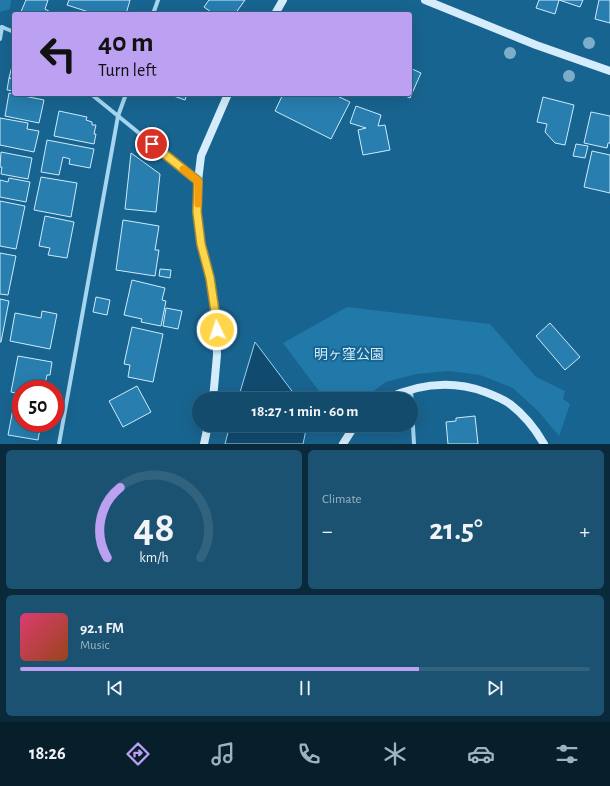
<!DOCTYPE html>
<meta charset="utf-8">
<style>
:root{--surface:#124b6c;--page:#1b5272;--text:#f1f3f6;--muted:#9cb3c2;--line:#31637f;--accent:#bca0f2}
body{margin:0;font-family:"Alegreya Sans","Noto Sans JP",sans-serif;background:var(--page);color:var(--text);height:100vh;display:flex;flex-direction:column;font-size:15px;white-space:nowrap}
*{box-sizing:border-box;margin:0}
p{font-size:13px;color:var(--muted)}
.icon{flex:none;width:22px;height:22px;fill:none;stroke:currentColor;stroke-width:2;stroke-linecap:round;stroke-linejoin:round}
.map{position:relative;height:444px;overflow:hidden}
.sheet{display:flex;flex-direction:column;gap:6px;padding:6px;background:#0a293b;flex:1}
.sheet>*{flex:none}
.top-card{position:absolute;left:12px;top:12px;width:400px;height:84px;border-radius:4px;box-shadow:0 4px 16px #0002,0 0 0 1px var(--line);background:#bca0f2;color:#111;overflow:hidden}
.speed{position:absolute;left:12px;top:380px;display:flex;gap:8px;font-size:20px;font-weight:700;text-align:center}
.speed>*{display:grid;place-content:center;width:52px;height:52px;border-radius:50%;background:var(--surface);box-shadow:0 4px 16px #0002,0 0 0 1px var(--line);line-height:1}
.speed .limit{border:6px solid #d22;background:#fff;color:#111}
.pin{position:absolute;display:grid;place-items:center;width:34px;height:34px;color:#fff;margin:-17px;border:2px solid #fff;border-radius:50%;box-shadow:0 1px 4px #0007}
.me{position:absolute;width:44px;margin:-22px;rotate:356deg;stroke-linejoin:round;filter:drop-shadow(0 0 3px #0008)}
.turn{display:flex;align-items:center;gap:14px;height:84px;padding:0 20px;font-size:18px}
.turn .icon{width:52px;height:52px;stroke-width:2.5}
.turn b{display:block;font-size:28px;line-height:34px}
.big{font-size:30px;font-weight:700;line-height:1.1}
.sheet .card{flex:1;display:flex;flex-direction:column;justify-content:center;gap:6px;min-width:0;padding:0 14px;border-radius:6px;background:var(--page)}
.sheet .dial{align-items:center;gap:0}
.dial svg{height:104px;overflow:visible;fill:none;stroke:var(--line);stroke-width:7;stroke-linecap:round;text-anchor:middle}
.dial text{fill:var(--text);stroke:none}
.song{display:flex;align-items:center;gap:12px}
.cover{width:48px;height:48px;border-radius:6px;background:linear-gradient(135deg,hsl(340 70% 55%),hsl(20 70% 35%))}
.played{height:4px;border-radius:2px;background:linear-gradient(90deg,var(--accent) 70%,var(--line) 70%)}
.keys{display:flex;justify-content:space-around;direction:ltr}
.heat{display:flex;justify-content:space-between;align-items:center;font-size:22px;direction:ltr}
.sheet .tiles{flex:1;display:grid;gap:6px;grid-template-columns:1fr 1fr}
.card:last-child{grid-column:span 2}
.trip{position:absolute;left:192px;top:392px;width:226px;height:40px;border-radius:20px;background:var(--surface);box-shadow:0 4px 16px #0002,0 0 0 1px var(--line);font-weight:700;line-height:40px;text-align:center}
.tabs{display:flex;height:64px;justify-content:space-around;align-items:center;background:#071e2b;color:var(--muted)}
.tabs .icon{width:28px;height:28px}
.tabs .on{color:var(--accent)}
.tabs b{font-size:18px;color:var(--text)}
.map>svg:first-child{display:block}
.green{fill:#2179aa}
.water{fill:#104a6e;stroke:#99d4f2}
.building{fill:#277eaf;stroke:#cdebfb}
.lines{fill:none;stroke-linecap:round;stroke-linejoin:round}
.street{stroke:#a6d6ef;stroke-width:4}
.secondary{stroke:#d4ecfb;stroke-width:8}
.tree{fill:#7caecb}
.route-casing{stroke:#a68a30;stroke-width:10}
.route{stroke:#ffd54a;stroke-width:7}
.slow{stroke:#f59e0b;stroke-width:7}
.labels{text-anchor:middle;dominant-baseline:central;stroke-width:4;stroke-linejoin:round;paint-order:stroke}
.park-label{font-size:14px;fill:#cdebfb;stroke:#186490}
</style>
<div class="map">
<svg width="610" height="444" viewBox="0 0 610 444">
<rect width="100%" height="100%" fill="#186490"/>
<g class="green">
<polygon points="0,0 11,0 10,9 0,12"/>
<polygon points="347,307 490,324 536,377 565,391 563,399 570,404 559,436 539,412 513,388 480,375 449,371 416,374 386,382 362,399 325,399 283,343"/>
</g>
<g class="water">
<polygon points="255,342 298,399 238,399"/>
<polygon points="230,425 307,425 303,444 225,444"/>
</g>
<g class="building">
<polygon points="26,0 48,0 45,9 54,14 20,14"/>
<polygon points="69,0 130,0 126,14 95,14 67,5"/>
<polygon points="209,0 245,0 235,14 214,14 204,7"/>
<polygon points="539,0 583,0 580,7 559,0 555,14 536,8"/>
<polygon points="599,0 610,0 610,23 595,19"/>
<polygon points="12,66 14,66 14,79 9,78"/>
<polygon points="410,68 421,73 410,98 401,94 410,94"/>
<polygon points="9,78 14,79 14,91 7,90"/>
<polygon points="9,93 44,100 39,123 5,116"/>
<polygon points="168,94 187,94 185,100"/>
<polygon points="283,94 333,94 350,102 331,139 275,111"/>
<polygon points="543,97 574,105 565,145 555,143 545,132 547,124 537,122"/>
<polygon points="356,106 381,115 378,126 385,125 390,150 363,155 358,130 366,128 350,123"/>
<polygon points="59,111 87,117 86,120 92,122 92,125 96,125 94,134 96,134 94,144 54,136"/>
<polygon points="591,112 610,116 610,143 608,143 607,148 584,143"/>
<polygon points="0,118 28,123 27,129 39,131 34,152 0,145"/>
<polygon points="47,140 94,149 90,168 69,164 70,159 63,157 59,175 41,172"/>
<polygon points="576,144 588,146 585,158 573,156"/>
<polygon points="592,151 610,155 610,193 584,187"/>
<polygon points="1,152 32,158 28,179 1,174 2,167 0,167"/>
<polygon points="131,153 160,174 156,212 125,209"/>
<polygon points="41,177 77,183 71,217 34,210"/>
<polygon points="9,178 30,182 26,202 0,197 0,180 8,182"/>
<polygon points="0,201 25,206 16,249 0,246"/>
<polygon points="45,216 74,222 67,258 48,255 50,248 39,246"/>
<polygon points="123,220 159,226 155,250 159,250 155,276 116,270"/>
<polygon points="0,253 16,256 8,295 0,294"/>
<polygon points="160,269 171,270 170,278 159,276"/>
<polygon points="132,280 165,288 162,300 166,301 161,326 141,322 142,319 124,315"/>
<polygon points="96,297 110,300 107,315 93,312"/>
<polygon points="0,299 9,301 1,342 0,342"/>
<polygon points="166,308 182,311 178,329 163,326"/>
<polygon points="42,311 57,314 50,349 10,341 15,313 41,318"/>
<polygon points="550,323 580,357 565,370 536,336"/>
<polygon points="132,327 163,334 153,382 128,377 130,365 124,364"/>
<polygon points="18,356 52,362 50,375 47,375 44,389 21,389 21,394 11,392"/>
<polygon points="137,386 151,412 123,427 109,401"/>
<polygon points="14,404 21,405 21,423 41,423 38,440 8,435"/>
<polygon points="475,416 478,444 448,444 446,422 456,421 456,418"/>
</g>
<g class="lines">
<g class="street">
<polyline points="153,14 158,0"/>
<polyline points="0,28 2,27 14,32"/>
<polyline points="0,39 2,27"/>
<polyline points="91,94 198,181"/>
<polyline points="411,390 414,444"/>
<polyline points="59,444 118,116 126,94"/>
</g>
<g class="secondary">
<polyline points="425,0 536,45 610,71"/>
<polyline points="275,14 283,0"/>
<polyline points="213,399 217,355 216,318 210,278 201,243 197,212 198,181 201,156 228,94"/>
<path d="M386,399C418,384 452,380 485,392C493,395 503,399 510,404C523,414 536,430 544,444"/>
<polyline points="204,444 208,425"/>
<polyline points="343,444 355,425"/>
</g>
</g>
<g class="tree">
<circle cx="589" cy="43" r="6"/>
<circle cx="510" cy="53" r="6"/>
<circle cx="569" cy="76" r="6"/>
</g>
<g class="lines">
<defs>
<polyline id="route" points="152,144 198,181 197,212 201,244 210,278 216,318 217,330"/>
</defs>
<use href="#route" class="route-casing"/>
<use href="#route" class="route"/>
<polyline class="slow" points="183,169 198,181 198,204"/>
</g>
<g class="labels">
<g class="park-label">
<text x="349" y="355">明ヶ窪公園</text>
</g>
</g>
</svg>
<div class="speed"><div class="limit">50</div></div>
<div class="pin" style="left:152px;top:144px;background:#d93025"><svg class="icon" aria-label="arrive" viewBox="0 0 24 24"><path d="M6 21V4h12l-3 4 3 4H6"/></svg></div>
<svg class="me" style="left:217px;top:330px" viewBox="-20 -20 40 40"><circle r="17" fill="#ffd54a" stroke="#fff" stroke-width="3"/><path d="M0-11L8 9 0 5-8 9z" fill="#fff"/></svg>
<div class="trip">18:27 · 1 min · 60 m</div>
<div class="top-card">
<div class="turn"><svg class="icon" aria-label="left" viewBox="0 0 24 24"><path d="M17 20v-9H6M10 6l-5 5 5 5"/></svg><div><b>40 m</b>Turn left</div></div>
</div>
</div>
<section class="sheet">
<div class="tiles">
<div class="card dial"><svg viewBox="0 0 100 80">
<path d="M14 69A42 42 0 1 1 86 69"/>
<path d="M14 69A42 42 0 0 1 24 15" stroke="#bca0f2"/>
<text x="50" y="56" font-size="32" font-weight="700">48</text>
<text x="50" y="72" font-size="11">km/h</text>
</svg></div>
<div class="card"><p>Climate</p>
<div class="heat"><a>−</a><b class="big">21.5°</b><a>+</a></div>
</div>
<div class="card">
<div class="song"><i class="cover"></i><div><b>92.1 FM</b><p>Music</p></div></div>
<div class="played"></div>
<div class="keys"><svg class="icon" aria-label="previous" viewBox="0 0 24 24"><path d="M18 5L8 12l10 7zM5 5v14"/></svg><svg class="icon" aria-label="pause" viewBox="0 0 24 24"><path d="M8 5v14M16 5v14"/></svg><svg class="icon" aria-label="next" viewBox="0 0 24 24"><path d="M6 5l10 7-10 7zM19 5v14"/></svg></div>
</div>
</div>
</section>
<nav class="tabs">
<b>18:26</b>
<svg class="icon on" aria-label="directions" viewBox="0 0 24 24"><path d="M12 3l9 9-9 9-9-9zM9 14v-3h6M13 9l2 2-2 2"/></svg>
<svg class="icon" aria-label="music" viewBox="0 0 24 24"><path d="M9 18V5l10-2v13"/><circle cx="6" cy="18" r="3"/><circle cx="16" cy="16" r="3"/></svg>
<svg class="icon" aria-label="phone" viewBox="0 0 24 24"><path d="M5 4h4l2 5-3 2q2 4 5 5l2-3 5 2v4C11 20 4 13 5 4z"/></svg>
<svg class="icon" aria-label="climate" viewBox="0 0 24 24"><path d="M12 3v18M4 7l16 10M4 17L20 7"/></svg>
<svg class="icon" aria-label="car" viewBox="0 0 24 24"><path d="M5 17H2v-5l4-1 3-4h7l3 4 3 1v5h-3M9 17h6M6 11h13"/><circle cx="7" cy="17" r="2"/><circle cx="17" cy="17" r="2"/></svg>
<svg class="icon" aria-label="filters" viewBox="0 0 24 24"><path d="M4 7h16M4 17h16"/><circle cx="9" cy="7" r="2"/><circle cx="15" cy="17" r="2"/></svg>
</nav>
